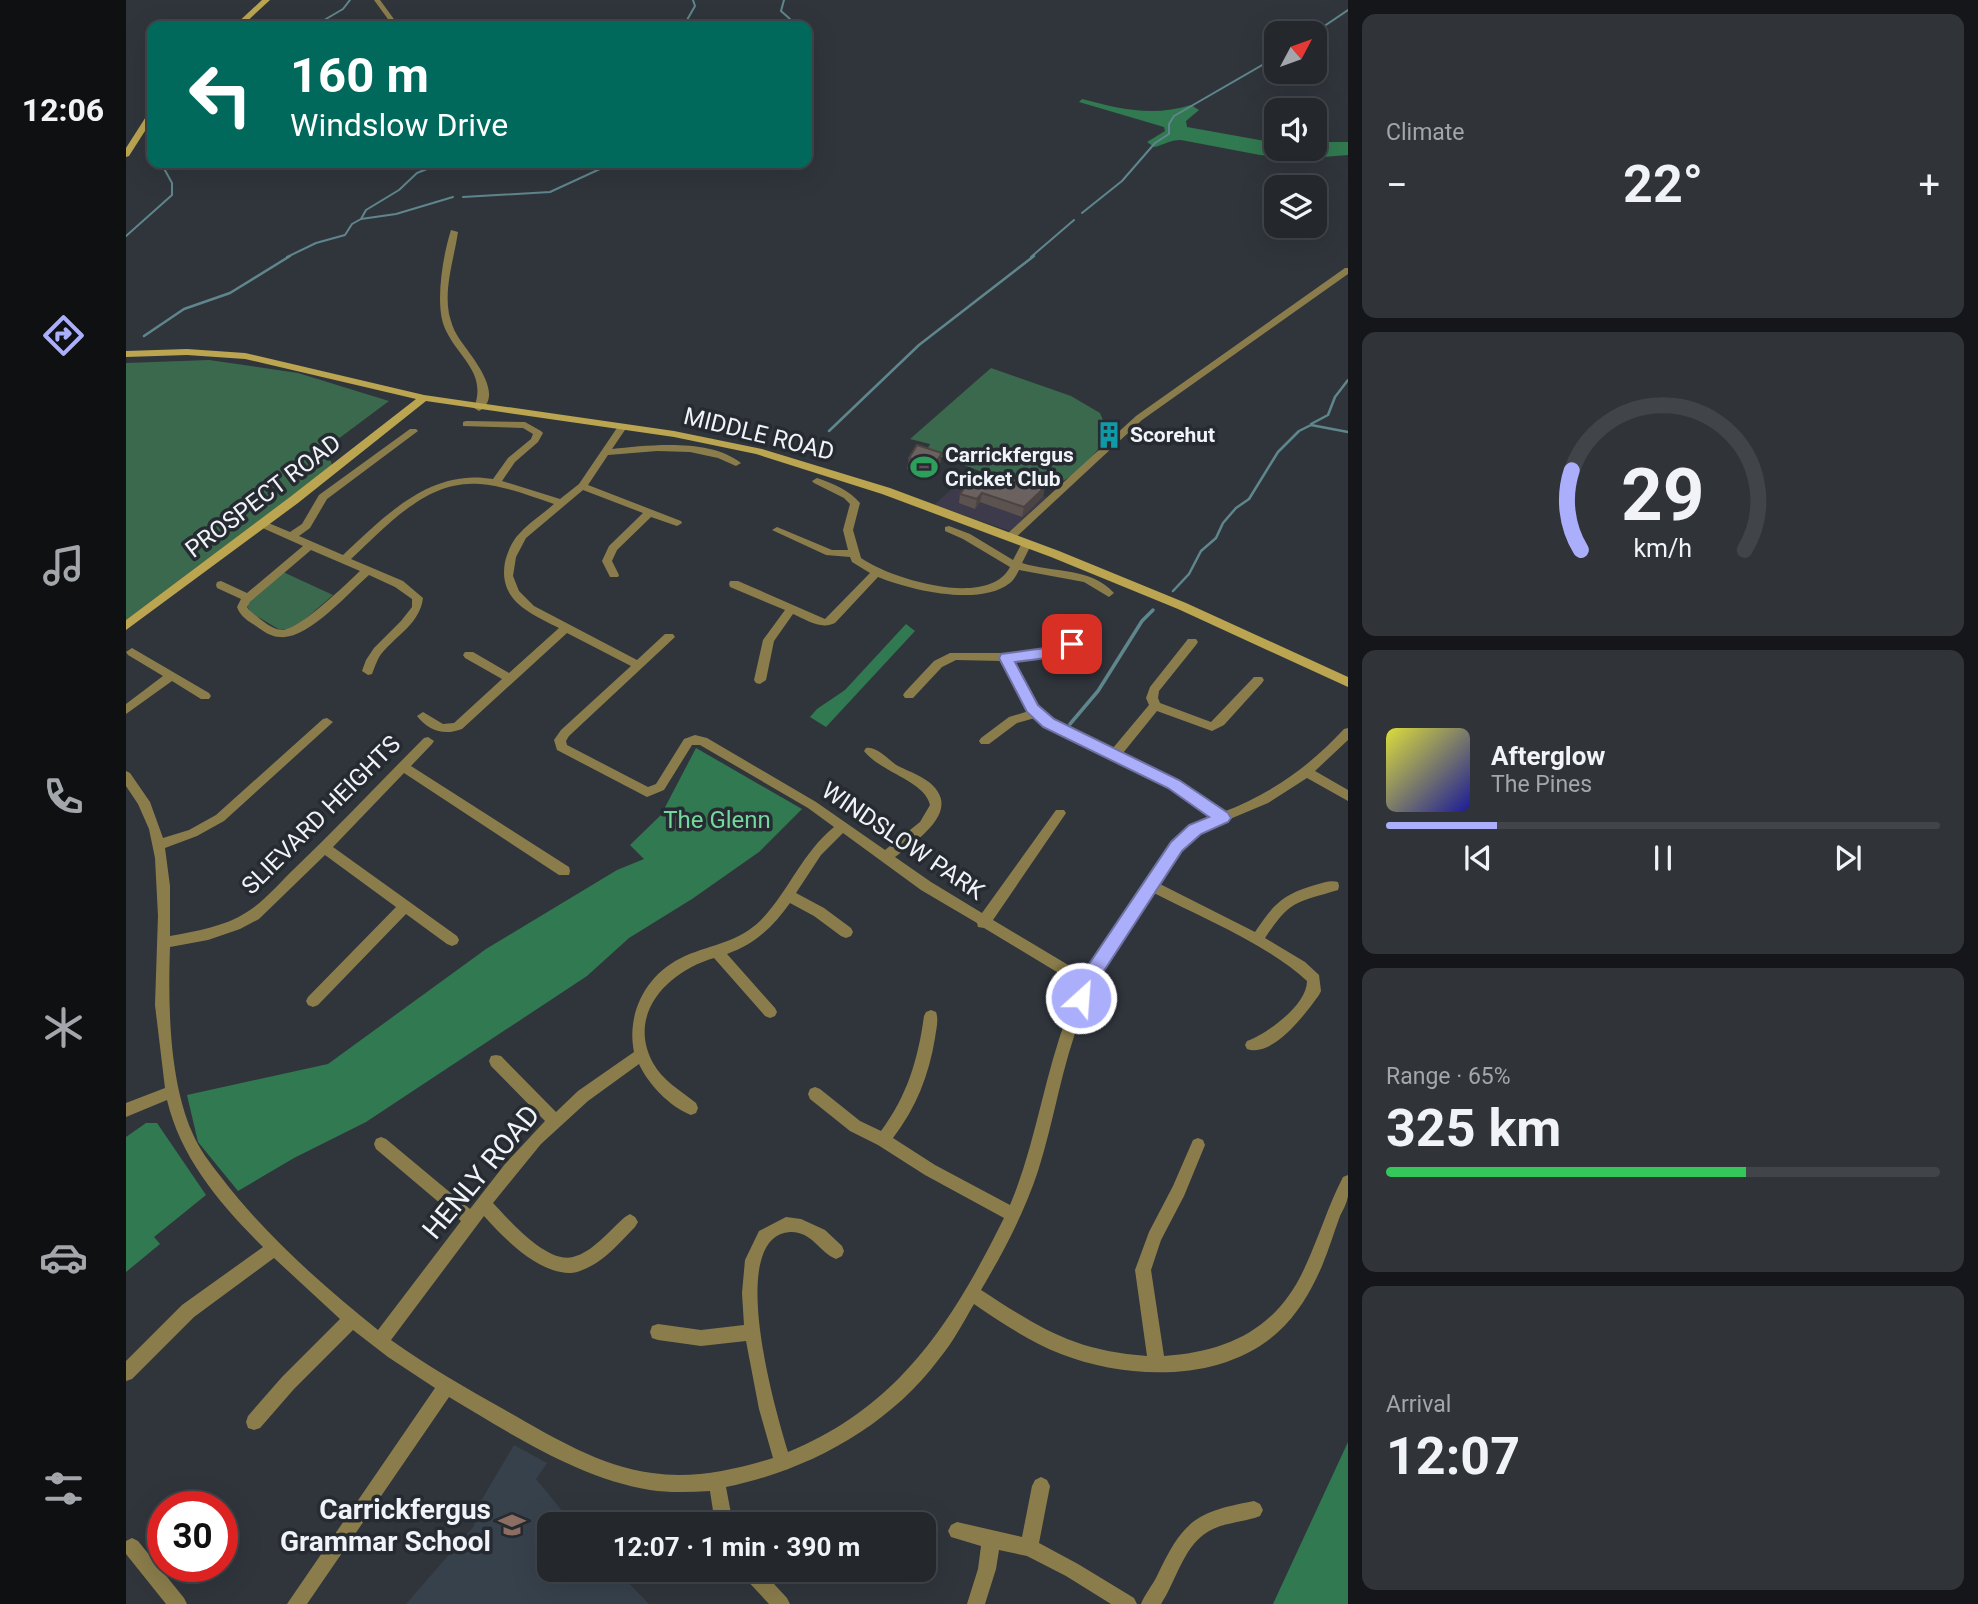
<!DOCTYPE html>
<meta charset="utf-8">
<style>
:root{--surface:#24282d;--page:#303439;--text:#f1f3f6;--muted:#a3a6aa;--line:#414449;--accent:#abaffb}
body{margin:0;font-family:Roboto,sans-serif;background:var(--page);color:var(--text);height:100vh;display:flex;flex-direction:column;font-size:26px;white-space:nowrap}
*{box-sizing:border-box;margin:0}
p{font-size:23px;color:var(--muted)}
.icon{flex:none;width:38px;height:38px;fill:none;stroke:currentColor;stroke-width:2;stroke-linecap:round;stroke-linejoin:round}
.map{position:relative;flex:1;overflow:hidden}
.panel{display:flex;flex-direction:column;gap:14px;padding:14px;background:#141619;width:630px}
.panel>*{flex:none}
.guide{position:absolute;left:21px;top:21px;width:665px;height:147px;border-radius:14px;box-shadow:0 7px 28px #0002,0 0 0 2px var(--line);background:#00695c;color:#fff;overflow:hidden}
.needle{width:46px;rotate:49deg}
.controls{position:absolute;left:1138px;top:21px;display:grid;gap:14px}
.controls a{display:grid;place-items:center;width:63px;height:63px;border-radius:14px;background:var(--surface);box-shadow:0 7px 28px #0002,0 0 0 2px var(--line);font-size:35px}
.speed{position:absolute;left:21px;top:1491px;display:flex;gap:14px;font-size:35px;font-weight:700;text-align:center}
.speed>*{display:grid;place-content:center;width:91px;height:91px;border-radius:50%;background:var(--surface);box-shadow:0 7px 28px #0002,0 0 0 2px var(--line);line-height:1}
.speed .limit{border:10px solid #d22;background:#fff;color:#111}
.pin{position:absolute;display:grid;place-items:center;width:60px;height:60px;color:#fff;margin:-30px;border-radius:14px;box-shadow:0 4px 10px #0006}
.me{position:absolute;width:77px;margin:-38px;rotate:26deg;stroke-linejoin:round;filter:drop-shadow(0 0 5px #0008)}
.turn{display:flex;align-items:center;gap:24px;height:147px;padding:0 28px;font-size:32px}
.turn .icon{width:91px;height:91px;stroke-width:2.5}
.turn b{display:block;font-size:49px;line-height:60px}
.big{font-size:52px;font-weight:700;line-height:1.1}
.panel .tile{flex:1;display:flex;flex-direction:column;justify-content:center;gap:10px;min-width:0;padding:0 24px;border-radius:14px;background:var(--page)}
.panel .dial{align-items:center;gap:0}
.dial svg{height:182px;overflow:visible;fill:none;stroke:var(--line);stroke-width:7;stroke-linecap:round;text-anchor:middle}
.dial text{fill:var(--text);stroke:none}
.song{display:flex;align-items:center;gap:21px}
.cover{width:84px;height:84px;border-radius:10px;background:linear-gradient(135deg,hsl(60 70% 55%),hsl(240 70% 35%))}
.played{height:7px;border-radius:4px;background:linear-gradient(90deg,var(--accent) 20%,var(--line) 20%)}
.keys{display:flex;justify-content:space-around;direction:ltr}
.heat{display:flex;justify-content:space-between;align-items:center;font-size:38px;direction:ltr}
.charge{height:10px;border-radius:5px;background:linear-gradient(90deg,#34c759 65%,var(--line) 0)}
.trip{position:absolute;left:411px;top:1512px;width:399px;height:70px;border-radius:14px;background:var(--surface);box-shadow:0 7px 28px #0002,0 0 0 2px var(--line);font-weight:700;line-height:70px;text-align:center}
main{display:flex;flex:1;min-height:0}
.dock{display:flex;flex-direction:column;width:126px;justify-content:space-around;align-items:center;background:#0e1012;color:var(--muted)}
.dock .icon{width:49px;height:49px}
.dock .on{color:var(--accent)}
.dock b{font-size:32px;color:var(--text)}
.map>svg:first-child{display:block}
.commercial{fill:#3d3a4b}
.built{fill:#37414c}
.green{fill:#3b694d}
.forest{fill:#317950}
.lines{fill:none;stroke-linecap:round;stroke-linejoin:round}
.stream-far2{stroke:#5f868c;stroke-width:2}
.stream-far1{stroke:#5f868c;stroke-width:2.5}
.stream{stroke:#5f868c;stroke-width:3.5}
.street{fill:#8b7d4b;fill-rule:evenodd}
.secondary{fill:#bba551;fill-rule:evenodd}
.wall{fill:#5c5351}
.shaded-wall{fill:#4b4442}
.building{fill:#6b615e;stroke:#4b4442;stroke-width:2}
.route{fill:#abaffb;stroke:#6f72a3;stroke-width:2}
.labels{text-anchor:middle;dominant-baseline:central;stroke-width:7;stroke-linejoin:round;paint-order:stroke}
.far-poi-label{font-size:21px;font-weight:bold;fill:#f0f3f8;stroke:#262b32;text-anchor:start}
.street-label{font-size:24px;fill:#f0f3f8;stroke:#262b32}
.park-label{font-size:24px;fill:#74d79b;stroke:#262b32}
.near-street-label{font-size:28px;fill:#f0f3f8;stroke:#262b32}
.near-poi-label{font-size:28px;font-weight:bold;fill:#f0f3f8;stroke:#262b32;text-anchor:end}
</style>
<main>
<nav class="dock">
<b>12:06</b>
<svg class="icon on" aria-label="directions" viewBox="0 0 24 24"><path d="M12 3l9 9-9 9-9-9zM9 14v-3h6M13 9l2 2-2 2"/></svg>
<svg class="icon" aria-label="music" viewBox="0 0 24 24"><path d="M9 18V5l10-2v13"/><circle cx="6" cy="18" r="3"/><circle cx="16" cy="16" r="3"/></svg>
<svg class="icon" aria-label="phone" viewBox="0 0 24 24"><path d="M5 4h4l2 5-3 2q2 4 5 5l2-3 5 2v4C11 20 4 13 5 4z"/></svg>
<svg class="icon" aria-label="climate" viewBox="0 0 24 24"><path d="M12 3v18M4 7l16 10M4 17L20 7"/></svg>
<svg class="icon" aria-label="car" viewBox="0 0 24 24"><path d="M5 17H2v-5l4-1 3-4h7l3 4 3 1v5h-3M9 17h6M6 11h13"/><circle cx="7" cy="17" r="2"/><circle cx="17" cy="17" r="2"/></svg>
<svg class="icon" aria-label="filters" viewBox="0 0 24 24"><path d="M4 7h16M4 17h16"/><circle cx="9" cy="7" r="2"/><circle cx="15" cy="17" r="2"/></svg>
</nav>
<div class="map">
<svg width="1222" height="1604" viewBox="0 0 1222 1604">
<rect width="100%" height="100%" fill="#30353c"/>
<polygon class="commercial" points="846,471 923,498 887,532 808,505"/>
<polygon class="built" points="388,1445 421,1463 410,1479 447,1524 424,1524 424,1570 490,1570 523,1604 280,1604 348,1526 349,1511"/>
<g class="green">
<polygon points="83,360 172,373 263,401 192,454 205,461 206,466 0,620 0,363"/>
<path d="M865,368L945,396L974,413L983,435C966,458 944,486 912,489C901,490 818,457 800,452L804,444L784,439Z"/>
<polygon points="157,572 207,595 169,628 154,630 124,612 121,605"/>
</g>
<g class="forest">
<path d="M956,99C994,109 1027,117 1065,105L1073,110L1060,121L1061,127L1150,143V149H1188L1203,142H1222V155L1185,158L1134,155L1055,140C1043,140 1038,145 1028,147L1021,142L1039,131L1038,127L953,102Z"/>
<polygon points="780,624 789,631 700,727 684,717 691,709 719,690"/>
<polygon points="570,748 676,809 633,852 566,899 503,938 461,976 240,1122 168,1158 112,1191 72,1142 61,1095 202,1064 360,949 491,870 518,859 504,845 535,815"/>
<polygon points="20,1123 31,1123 80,1195 28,1237 34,1244 0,1272 0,1137"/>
<polygon points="1222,1442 1222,1604 1147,1604"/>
</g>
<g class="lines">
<g class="stream-far2">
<polyline points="658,0 655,11 664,19 663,26"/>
<polyline points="188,26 217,9 224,0"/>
<polyline points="552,26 561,20 569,6 567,0"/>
<polyline points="1188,33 1222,10"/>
<polyline points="337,197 424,192 487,163"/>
<polyline points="956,213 996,181 1029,143 1043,134 1043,124 1048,116 1150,57"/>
<polyline points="235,219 240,210 273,190 291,173 316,163"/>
<polyline points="0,236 46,195 46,183 35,163"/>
<polyline points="161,257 190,243 219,235 226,224 235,219 270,214 327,197"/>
<polyline points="905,257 948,220"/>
</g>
<g class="stream-far1">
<polyline points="18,336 58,309 104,293 164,256"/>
<polyline points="1185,424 1202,415 1209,397 1222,380"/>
<polyline points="703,431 793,345 908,256"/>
<polyline points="1047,591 1063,574 1075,551 1090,538 1097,523 1110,508 1123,499 1152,452 1173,431 1185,425 1222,432"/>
</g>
<polyline class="stream" points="944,724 972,691 1016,621 1027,610"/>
<g class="street">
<polygon points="248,0 254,0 273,26 267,26"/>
<path d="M325,230L332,232C328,259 318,287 323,314C325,321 327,329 331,335C340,351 382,394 353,411L348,408C362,371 330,357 318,326C309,302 317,255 325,230Z"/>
<polygon points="1219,268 1222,268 1222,274 1016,420 888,539 880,539 880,535 1010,416"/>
<path d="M340,421L399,422L415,431L417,433L412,442L389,462L376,481L434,499L453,484L493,425L496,424L501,427L486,449C523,445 584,438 615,463L610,466L592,458L564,452L531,451L482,455L462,485L555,521L556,523L551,526L525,517L491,550L486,561L493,575L492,577H484L476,561L483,546L517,513L457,490L400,538L390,557L387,576L393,591L408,606L511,660L539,634H547L549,637L443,736L440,741L441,745L522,787L530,784L558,739L569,735L581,738L690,802L759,850L794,822L804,805C799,781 754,772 738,751L740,748C751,746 762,760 772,766C786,773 806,779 813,794C826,818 785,845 769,857L805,882L856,913L930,810H938L940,813L938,816L867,920L959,975L980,940L1041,849L1061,829L1085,816L1044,787L912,721L909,718L891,723L863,744H855L853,741L855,738L883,717L903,711L876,661L830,660L816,667L787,698H779L777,695L779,692L808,661L824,653H900L925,648L953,638L957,639L959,642L957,645C934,654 912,661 887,661L907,700L920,715L987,748L1023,705L1020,698L1024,687L1062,639H1070L1072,642L1070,645L1033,691L1032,698L1034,703L1085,722L1128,677H1136L1138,680L1136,683L1098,725L1086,731L1031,711L997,753L1052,781L1097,812C1145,794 1184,766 1218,729L1222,728V740L1189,771L1222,790V801L1181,778L1142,803L1085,827L1070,836L1050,856L1032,883L1129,932C1147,905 1157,894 1189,885C1197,883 1204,880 1212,882L1213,886L1212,890C1170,903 1165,899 1139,938L1179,962L1193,975L1195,991L1193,995C1180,1013 1147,1058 1121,1049L1119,1045L1121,1041C1142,1033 1181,1005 1181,981C1143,945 1074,917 1026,892C1000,930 973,968 957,1012C936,1063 929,1118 912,1171C898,1213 878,1251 855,1290C915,1329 949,1351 1021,1356L1009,1270L1023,1232L1047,1186L1067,1140L1072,1138L1077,1140L1079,1145L1058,1196L1035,1240L1025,1270L1038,1356C1102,1352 1152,1328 1179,1267C1193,1237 1202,1206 1217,1177L1222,1175C1222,1182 1222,1189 1222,1196C1221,1203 1217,1210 1214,1216C1208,1232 1203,1249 1196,1266C1185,1291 1172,1314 1152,1332C1096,1383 1002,1380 935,1354C904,1342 876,1323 848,1304C837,1323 827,1342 813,1359C762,1427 683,1470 600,1487L607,1524H589L584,1491C564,1492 544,1493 524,1490C452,1478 385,1434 323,1397L181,1604H161L309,1388L262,1357L227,1330L168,1389L134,1428L128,1430L122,1428L120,1422L122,1416L156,1377L214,1319L148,1258L68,1317L6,1379L0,1381V1361L56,1305L137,1247C95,1205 55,1159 41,1100L0,1117V1103L39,1088L29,1005L32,916L29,858L23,829L12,804L0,786V771L4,773L24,802L37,838L63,830L90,815L197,719L201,718L207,722L98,821L71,836L39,848L44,886V936C70,931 98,927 121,912C138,902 154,882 169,868C213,826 255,781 298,738L302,737L308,741L306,744L285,766L443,867L444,871L443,875H433L278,773L207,847L331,936L333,940L331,944L326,946L321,944L280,914L192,1005L187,1007L182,1005L180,1001L182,997L270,907L199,855L133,919L114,929L82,940L44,947C42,1005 43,1079 66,1132C73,1149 84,1163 95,1177C139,1235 196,1285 252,1330L335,1221L250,1149L248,1144L250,1139L255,1137L260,1139L344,1209L379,1164L419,1121L365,1066L363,1061L365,1056L370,1055L375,1056L430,1112L452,1091L508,1052C500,1012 521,973 559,956C587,944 613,942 635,920C663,891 676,853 708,827L682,808L574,745H566L538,790L521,797L431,750L428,740L435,730L505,666L441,633L336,729C318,736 303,731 291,716L297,712L317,724L328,723L376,679L339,658L337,655L339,652H347L383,673L433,628C404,613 372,601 379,562C381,553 387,539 394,533C404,522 417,514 428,504C404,496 379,486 354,484C301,479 261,526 225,559L277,581L297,598C294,623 271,635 256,653C251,659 249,667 246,674L242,675L236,671L240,660L248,648L275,621L286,607V599L269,587L243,575C223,592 182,640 154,637C145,637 137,631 130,626C122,621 114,616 111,607L115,599L91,588L90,585L91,582L95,581L121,593L177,546L132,526V522H140L164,532L176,524L193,495L284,429H290L292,431L201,499L184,528L173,536L217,555C259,516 304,468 367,479L382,458L405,439L407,434L397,428L337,426V422ZM185,550L234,571C220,584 173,631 155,630C144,629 132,617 123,610L121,607L124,602ZM717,833L795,890L851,923L852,927L858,928L954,986C920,1055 914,1134 884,1205L809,1165L767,1138C790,1108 803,1075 809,1038C810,1030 813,1020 810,1012L805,1010L800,1012L798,1016C792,1060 781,1096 755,1131L734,1121L694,1089L689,1087L684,1089L682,1094L684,1099L724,1131L752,1145L799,1175L878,1218C827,1321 773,1407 662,1452C651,1416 598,1237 664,1232C686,1231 693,1252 710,1259L716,1256L718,1251L716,1246L699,1230L675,1219L660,1217L633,1231L619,1260L616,1293L618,1325L575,1330L532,1324L526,1326L524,1332L526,1338L532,1340L575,1346L620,1341L633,1409L647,1458C607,1470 567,1479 526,1473C473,1466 425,1436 379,1410C340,1388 301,1366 265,1340L358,1216C378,1238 410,1272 443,1273C451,1274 466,1266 473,1261C486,1252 498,1238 509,1227L512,1222L509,1217L504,1214L499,1217C484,1230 467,1252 447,1257C421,1264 383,1220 367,1203L415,1144L462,1101L513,1064C522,1084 544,1107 565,1115L570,1113L572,1108L570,1103C555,1091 536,1080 527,1063C500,1013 543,971 588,958L639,1016L644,1018L649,1016L651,1012L649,1008L601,954C629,944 647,927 664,903L688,916L715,936L720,938L725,936L727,932L725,928L698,908L670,893L695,855Z"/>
<path d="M691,478C706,483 723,490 734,503L727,530L735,558C765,579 863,609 884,567L837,539L819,531V527L823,526L844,534L887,560L897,541H905L906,543L896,563C927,573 965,567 988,593L983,597L958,582L893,570C891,574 888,580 884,583C854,607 784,590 752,577L709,623C695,630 681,620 667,614L648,641L640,680L634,684L630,683L628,680L637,640L659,610L604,587L603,584L604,581H612L699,619L744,573L726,562L724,557L700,555L646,530L651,527L706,550H722L717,530L724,504L718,498L688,483L686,481Z"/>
<polygon points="6,648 83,693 85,696 83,699 75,699 46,681 0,714 0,704 37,676 2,655 0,652"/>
<polygon points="915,1477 921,1480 924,1486 913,1543 952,1564 1008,1598 1011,1604 985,1604 940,1576 901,1556 873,1550 870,1569 859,1604 841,1604 852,1569 855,1546 825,1537 822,1531 825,1525 831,1522 896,1537 906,1486 909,1480"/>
<path d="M1128,1501L1134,1504L1137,1510L1134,1516C1119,1522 1102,1522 1087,1529C1058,1542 1051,1580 1035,1604H1015C1019,1594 1026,1586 1031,1576C1057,1521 1069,1512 1128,1501Z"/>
<polygon points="6,1538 12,1541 58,1598 61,1604 40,1604 0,1554 0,1541"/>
<polygon points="614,1570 635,1570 661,1598 664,1604 643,1604 617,1576"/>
</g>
<g class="secondary">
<polygon points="136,0 144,0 116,26 108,26"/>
<polygon points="23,112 26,112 26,120 3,156 0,157 0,148"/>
<polygon points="61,349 119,353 298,395 548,431 636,449 764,488 933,551 1060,603 1222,677 1222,687 1052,609 925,557 756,494 630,454 548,437 300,401 172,503 0,630 0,620 164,497 290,399 119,359 61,355 0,357 0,351"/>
</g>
</g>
<g class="wall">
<polygon points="816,453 814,464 805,478 781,469 783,458"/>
<polygon points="869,484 919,487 917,496 896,517 854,502 849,509 833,503 834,494"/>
</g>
<g class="shaded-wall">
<polygon points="816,453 814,464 805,478 807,466"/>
<polygon points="919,487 917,496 896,517 898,507"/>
<polygon points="856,493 854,502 849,509 851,499"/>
</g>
<g class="building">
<polygon points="791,445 816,453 807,466 783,458"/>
<polygon points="878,473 919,487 898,507 856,493 851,499 834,494 847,477 869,484"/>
</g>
<polygon class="route" points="946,639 951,640 953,644 951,647 921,658 889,662 912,705 928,719 1053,780 1102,813 1105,818 1102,822 1075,834 1056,851 974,977 962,1004 955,1006 949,1004 946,998 961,967 1045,842 1063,825 1083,817 1042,788 917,727 901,712 873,658 875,654 919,648"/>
<defs>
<symbol id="building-bare" viewBox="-9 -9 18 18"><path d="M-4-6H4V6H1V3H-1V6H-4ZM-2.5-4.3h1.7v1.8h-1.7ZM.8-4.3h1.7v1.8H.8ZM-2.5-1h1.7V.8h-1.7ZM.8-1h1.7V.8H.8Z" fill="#0f9aa8" stroke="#262b32" stroke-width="2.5" paint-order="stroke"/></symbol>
<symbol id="stadium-bare" viewBox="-9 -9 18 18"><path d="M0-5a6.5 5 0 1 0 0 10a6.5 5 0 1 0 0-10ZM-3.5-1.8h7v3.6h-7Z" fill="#2e9e5b" stroke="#262b32" stroke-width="2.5" paint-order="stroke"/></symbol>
<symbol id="school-bare" viewBox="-9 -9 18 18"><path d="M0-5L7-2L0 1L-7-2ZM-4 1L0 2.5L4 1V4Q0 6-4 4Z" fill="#8d6e63" stroke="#262b32" stroke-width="2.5" paint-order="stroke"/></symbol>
</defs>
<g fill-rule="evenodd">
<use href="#building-bare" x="964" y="416" width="38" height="38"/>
<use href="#stadium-bare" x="779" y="448" width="38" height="38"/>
<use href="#school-bare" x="367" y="1506" width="38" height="38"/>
</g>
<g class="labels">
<g class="far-poi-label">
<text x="1004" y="435">Scorehut</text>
<text x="819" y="455">Carrickfergus<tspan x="819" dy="24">Cricket Club</tspan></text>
</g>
<g class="street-label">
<text transform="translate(633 434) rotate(14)">MIDDLE ROAD</text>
<text transform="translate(137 496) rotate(-37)">PROSPECT ROAD</text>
<text transform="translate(195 815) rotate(-45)">SLIEVARD HEIGHTS</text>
<text transform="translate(777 841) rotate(34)">WINDSLOW PARK</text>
</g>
<g class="park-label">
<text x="591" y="820">The Glenn</text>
</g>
<g class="near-street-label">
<text transform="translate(355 1172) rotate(-50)">HENLY ROAD</text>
</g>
<g class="near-poi-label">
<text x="365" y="1509">Carrickfergus<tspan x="365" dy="32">Grammar School</tspan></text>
</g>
</g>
</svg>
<div class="controls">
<a><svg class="needle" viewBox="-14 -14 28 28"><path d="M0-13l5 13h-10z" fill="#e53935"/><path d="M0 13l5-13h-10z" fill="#a3a6aa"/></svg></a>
<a><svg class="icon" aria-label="sound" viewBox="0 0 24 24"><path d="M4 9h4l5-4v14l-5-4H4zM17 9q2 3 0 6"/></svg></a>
<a><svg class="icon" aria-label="layers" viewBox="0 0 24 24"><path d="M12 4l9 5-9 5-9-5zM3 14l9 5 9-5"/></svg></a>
</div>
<div class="speed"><div class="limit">30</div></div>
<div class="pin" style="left:946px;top:644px;background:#d93025"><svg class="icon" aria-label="arrive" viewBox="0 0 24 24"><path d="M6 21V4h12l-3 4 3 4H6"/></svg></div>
<svg class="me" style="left:955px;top:998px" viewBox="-20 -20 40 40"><circle r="17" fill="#abaffb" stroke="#fff" stroke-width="3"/><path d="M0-11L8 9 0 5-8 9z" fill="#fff"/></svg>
<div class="trip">12:07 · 1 min · 390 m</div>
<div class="guide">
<div class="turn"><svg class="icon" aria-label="left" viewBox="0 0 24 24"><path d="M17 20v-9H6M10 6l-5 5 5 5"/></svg><div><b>160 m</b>Windslow Drive</div></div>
</div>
</div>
<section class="panel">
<div class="tile"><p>Climate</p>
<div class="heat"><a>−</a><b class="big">22°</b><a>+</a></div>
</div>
<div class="tile dial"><svg viewBox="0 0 100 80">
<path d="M14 69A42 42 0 1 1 86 69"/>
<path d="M14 69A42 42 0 0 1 10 34" stroke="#abaffb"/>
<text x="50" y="56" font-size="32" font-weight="700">29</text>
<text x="50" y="72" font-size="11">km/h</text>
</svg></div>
<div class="tile">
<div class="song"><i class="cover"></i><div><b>Afterglow</b><p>The Pines</p></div></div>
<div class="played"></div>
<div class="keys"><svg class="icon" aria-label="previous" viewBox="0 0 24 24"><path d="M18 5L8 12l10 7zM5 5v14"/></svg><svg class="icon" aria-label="pause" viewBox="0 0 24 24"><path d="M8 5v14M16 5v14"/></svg><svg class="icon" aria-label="next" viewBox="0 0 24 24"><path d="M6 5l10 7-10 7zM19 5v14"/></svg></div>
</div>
<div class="tile"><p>Range · 65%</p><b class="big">325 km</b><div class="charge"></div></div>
<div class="tile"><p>Arrival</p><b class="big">12:07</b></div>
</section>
</main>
